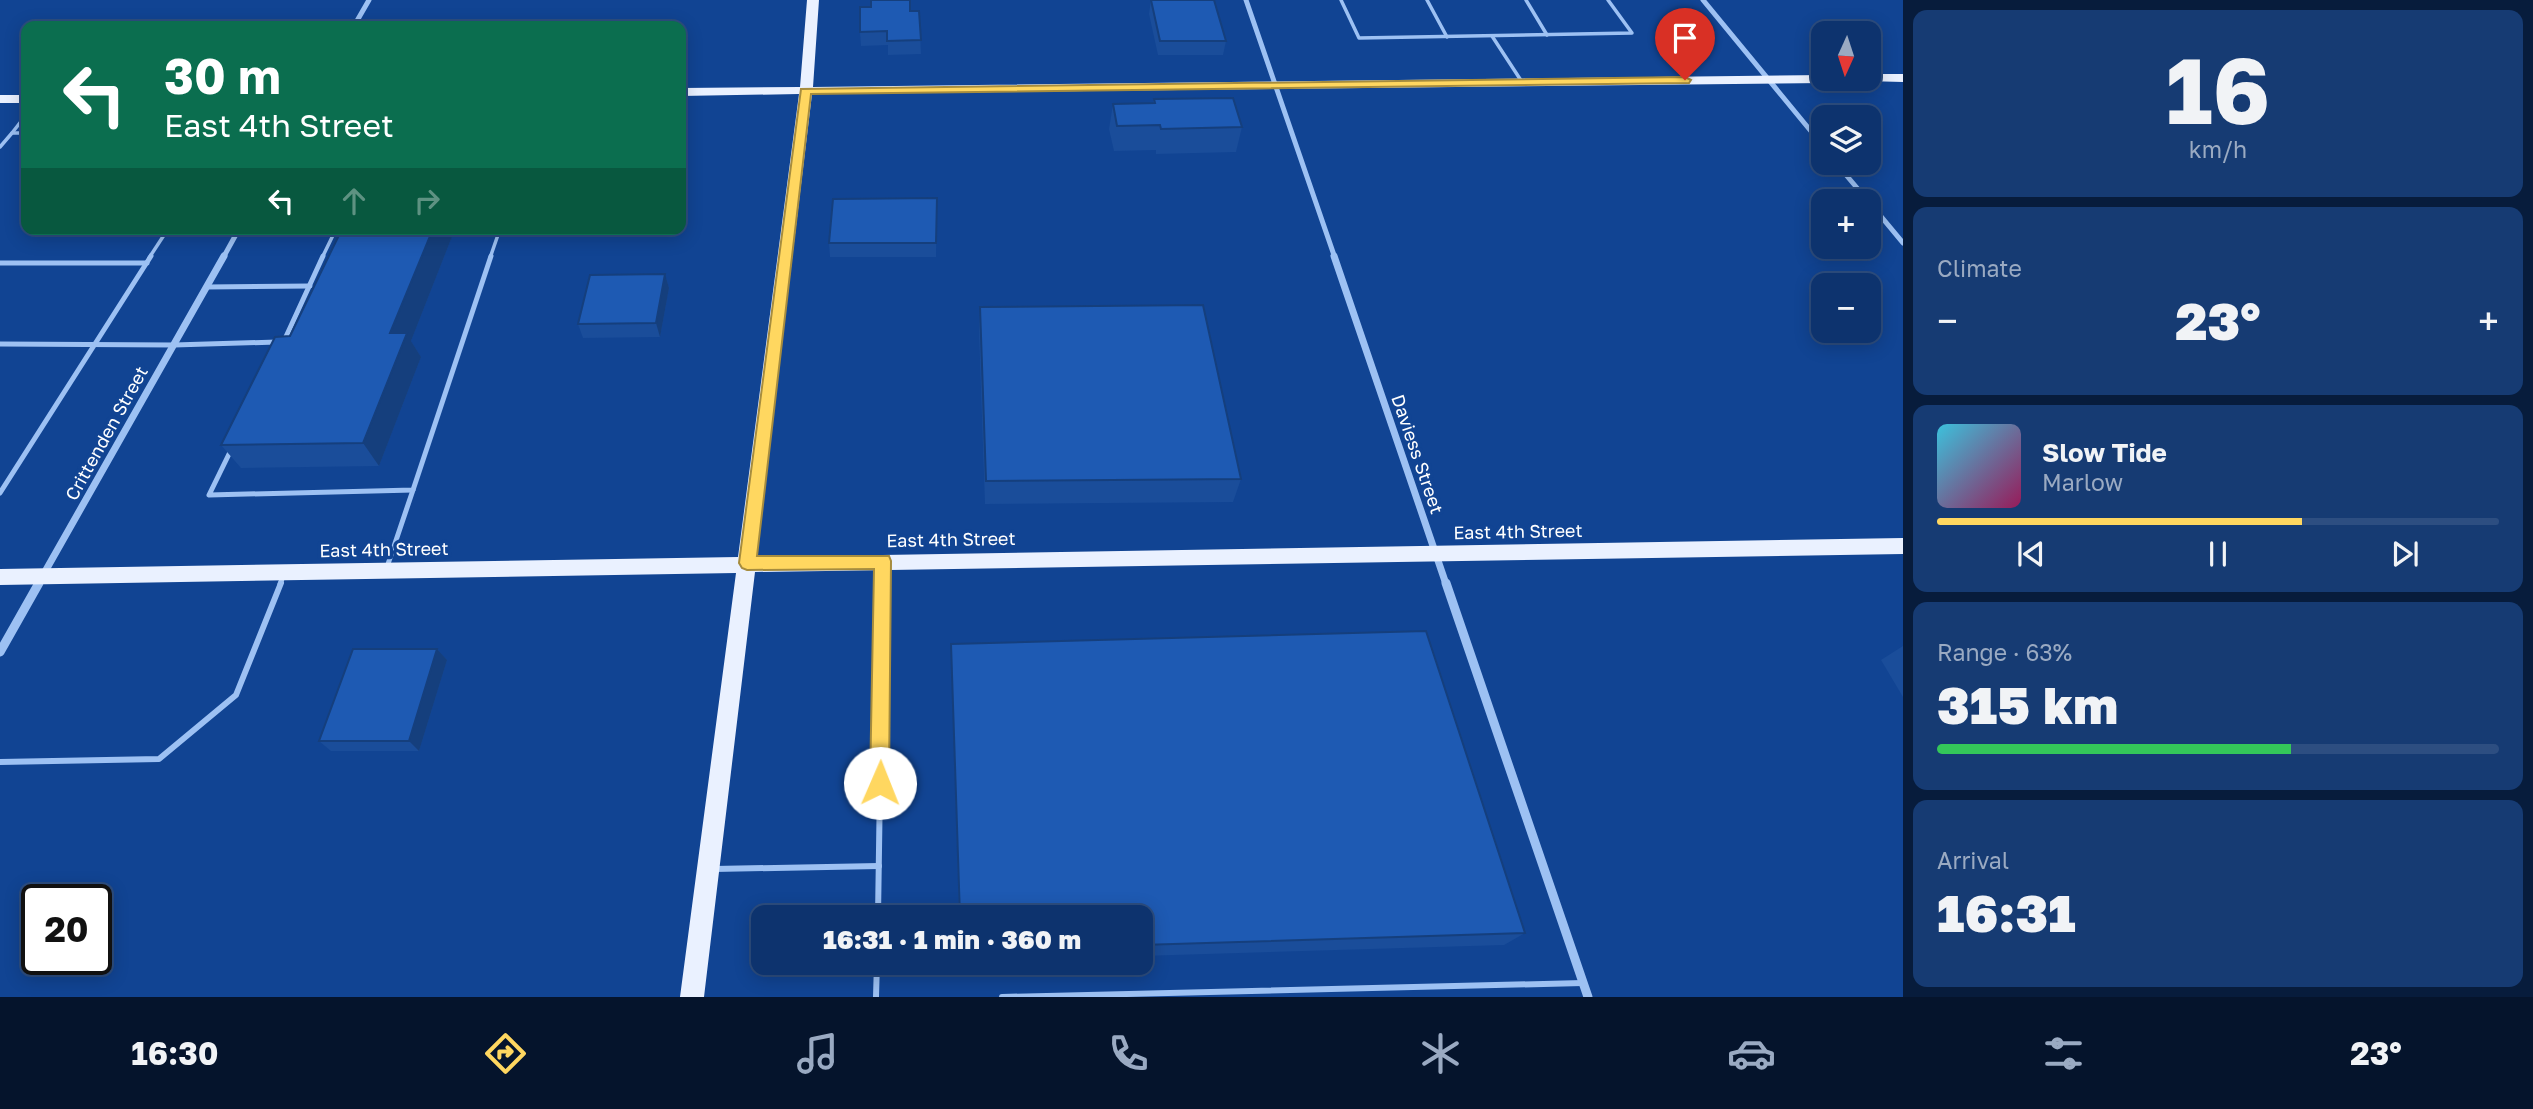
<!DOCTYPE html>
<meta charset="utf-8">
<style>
:root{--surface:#0d336e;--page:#163b73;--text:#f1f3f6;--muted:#9aaac2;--line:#2d4e81;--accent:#ffd760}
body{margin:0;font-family:"Golos Text",sans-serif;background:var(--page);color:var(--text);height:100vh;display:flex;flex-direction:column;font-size:26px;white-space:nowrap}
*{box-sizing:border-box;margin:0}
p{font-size:23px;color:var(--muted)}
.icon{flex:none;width:38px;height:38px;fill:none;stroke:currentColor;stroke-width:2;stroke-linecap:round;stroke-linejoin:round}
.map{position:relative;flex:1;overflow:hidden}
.drawer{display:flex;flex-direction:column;gap:10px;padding:10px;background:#071c3c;width:630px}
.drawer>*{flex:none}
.top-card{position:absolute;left:21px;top:21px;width:665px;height:214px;border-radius:14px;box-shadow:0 4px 18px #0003,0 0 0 2px var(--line);background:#0b6e4f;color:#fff;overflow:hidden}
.needle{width:46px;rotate:183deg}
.fabs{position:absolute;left:1811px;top:21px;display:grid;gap:14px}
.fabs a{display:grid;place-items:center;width:70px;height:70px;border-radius:14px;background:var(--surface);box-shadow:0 4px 18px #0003,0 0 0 2px var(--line);font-size:35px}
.speed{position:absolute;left:21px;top:884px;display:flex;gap:14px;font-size:35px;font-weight:700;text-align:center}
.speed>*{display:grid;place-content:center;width:91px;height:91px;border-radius:50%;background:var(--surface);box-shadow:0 4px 18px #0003,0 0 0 2px var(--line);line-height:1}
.speed .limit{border:4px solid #111;border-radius:10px;background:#fff;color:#111}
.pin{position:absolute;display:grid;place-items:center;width:60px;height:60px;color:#fff;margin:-72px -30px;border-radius:50% 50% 50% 0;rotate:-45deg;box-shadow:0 0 7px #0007}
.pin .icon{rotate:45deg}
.me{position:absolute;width:77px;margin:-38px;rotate:1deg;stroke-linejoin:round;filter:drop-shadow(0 0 5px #0008)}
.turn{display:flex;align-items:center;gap:24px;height:147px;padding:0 28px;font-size:32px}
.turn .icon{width:91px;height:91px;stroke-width:2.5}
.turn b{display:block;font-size:49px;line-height:60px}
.lanes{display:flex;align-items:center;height:66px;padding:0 28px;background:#0003;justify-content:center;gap:35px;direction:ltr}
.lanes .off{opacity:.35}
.big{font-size:52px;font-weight:800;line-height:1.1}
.drawer .widget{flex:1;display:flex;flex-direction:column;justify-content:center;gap:10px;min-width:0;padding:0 24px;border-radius:14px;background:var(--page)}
.drawer .dial{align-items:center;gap:0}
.dial b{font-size:91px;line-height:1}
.song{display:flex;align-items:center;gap:21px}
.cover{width:84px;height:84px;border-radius:10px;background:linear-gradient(135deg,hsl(190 70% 55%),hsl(330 70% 35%))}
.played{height:7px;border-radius:4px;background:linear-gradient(90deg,var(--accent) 65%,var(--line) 65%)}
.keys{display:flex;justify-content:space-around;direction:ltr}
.heat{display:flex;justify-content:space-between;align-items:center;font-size:38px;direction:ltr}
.charge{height:10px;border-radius:5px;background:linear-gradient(90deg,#34c759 63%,var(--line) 0)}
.trip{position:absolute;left:751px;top:905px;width:402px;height:70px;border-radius:14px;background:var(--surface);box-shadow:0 4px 18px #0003,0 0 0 2px var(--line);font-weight:800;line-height:70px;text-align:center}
.tabs{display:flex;height:112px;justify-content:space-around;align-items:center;background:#05142c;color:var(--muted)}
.tabs .icon{width:49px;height:49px}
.tabs .selected{color:var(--accent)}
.tabs b{font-size:32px;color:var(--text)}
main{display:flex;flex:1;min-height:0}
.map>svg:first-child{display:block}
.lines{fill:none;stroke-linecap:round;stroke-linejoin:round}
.service-far2{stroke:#9dc1f3;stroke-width:3.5}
.service-far1{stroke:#9dc1f3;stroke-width:5}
.service{stroke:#9dc1f3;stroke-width:6}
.minor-far2{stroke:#9dc1f3;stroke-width:5}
.minor-far1{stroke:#9dc1f3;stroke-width:7}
.minor{stroke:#9dc1f3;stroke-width:9}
.primary{fill:#eaf1ff;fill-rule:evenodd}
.wall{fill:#1a4d9a}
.shaded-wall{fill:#153f7d}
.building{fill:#1e5ab3;stroke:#153f7d;stroke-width:2}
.route{fill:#ffd760;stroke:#a68c3e;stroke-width:2}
.labels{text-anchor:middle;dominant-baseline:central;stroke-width:7;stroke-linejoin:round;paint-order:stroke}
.street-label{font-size:18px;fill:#fff;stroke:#114493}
</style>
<main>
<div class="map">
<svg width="1903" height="997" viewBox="0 0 1903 997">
<rect width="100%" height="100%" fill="#114493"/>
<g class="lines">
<g class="service-far2">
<polyline points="1341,0 1359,38 1632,33 1608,0"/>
<polyline points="1427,0 1447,37"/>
<polyline points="1526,0 1547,35"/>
<polyline points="1492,36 1522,82"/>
<polyline points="12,133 26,115"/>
<polyline points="0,147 12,133 26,133"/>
<polyline points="149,258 168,229"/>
<polyline points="322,258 336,229"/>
<polyline points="490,258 500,229"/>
</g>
<g class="service-far1">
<polyline points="0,263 147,263"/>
<polyline points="206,287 310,286"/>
<polyline points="284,341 323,256"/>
<polyline points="0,344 174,345 277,342"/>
<polyline points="231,450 209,495 413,490 491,256"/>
<polyline points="0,493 151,256"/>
<polyline points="387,567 413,490"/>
<polyline points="280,584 284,574"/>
<polyline points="883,584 883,563"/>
</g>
<g class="service">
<polyline points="0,762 159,759 236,695 281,583"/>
<polyline points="714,869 879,866"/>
<polyline points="878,917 883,583"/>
<polyline points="876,997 877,962"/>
<polyline points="1002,997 1583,983"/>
</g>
<g class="minor-far2">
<polyline points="1246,0 1335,258"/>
<polyline points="1703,0 1824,147"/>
<polyline points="354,26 369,0"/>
<polyline points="1836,163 1868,201"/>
<polyline points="1869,202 1903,243"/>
<polyline points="223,258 239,229"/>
</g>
<g class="minor-far1">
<polyline points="1334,256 1446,584"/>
<polyline points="38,584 224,256"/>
</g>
<g class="minor">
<polyline points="1446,583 1588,997"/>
<polyline points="0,652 39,583"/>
</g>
<g class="primary">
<polygon points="807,0 819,0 813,87 1824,75 1824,79 1830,79 1824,83 812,94 756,557 1903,538 1903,554 755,572 704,997 680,997 736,573 0,585 0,569 738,557 799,94 681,96 681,88 800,87"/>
<polygon points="1869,74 1903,74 1903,82 1865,81 1863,79 1869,79"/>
<rect x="0" y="95" width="26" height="8"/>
</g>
</g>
<g class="wall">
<polygon points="1151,0 1226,41 1223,55 1158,55 1149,14"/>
<polygon points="910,11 919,11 921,54 888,55 888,45 861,46 860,32"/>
<polygon points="1154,99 1242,127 1236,152 1156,154 1156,150 1114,151 1109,129 1113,104 1153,103"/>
<polygon points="937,198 936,257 830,257 829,243"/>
<polygon points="342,229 455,229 411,341 421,357 379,466 241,468 221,445 290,336"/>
<polygon points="665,274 669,288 660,337 583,338 578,324"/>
<polygon points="980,307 1241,479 1233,502 985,504 979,331"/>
<polygon points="951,644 1525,933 1504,945 1141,956 1141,917 959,917"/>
<polygon points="1903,646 1903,697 1881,660"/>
<polygon points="437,649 447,660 419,751 331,751 319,741"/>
</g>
<g class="shaded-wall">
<polygon points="433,229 455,229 411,341 421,357 379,466 363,443 390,333"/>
<polygon points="665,274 669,288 660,337 656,323"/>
<polygon points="437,649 447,660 419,751 409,741"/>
</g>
<g class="building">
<polygon points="871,0 910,0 910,11 919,11 921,40 887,41 887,31 860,32 860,7 871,7"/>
<polygon points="1151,0 1214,0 1226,41 1160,41"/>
<polygon points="1233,98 1242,127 1161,129 1160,125 1117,126 1113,104 1155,103 1154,99"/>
<polygon points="937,198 936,243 829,243 833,199"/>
<polygon points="342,229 433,229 390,333 407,333 363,443 221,445 275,337 290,336"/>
<polygon points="665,274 656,323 578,324 590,275"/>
<polygon points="1203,305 1241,479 986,481 980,307"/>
<polygon points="1426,631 1525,933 1141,945 1141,917 960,917 951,644"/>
<polygon points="353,649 437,649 409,741 319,741"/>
</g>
<polygon class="route" points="1685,77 1691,80 1689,83 811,94 757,556 889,556 891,561 889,783 887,790 880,792 873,790 870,783 874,569 747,570 742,568 739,563 801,89"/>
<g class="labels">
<g class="street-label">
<text transform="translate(106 433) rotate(-61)">Crittenden Street</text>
<text transform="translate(1418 454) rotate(71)">Daviess Street</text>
<text transform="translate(1518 531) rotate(-1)">East 4th Street</text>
<text transform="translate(951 539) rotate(-1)">East 4th Street</text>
<text transform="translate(384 549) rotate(-1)">East 4th Street</text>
</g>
</g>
</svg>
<div class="fabs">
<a><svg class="needle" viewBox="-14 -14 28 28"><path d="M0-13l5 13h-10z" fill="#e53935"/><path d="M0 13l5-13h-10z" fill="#9aaac2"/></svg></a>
<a><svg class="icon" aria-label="layers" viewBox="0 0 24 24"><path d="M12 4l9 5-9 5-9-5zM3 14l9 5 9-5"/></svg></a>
<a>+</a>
<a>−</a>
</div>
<div class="speed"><div class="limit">20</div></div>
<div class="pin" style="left:1685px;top:80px;background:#d93025"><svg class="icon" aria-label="arrive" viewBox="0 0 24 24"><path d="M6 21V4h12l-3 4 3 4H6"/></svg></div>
<svg class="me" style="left:880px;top:783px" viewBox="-20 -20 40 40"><circle r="19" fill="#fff"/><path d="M0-13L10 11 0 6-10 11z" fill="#ffd760"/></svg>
<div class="trip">16:31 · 1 min · 360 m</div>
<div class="top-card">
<div class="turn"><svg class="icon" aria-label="left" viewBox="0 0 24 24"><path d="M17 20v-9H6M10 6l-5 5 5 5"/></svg><div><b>30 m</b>East 4th Street</div></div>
<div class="lanes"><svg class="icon" aria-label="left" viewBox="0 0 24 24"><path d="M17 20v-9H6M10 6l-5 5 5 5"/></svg><svg class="icon off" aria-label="ahead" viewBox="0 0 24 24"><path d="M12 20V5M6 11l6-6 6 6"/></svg><svg class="icon off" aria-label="right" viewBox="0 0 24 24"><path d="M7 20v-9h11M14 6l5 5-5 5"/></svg></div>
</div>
</div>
<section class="drawer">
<div class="widget dial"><b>16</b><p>km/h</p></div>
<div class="widget"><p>Climate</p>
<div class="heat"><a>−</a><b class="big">23°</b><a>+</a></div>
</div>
<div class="widget">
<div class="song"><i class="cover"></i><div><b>Slow Tide</b><p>Marlow</p></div></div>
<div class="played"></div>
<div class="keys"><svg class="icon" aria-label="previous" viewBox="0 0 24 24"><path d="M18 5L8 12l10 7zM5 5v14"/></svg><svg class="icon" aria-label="pause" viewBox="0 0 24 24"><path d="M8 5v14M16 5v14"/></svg><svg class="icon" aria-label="next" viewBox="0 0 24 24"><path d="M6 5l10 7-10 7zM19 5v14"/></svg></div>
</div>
<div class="widget"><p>Range · 63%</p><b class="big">315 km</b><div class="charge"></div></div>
<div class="widget"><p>Arrival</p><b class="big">16:31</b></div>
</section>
</main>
<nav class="tabs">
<b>16:30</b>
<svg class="icon selected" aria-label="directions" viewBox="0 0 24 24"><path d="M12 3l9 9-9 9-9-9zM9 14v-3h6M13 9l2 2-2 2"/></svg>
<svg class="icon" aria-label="music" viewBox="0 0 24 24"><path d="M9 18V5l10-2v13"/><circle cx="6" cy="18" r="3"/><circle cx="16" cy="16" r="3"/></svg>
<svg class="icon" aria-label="phone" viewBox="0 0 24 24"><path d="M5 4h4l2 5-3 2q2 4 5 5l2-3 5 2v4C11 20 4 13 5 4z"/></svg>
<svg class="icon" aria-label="climate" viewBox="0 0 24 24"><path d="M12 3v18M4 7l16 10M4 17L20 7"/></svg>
<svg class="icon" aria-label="car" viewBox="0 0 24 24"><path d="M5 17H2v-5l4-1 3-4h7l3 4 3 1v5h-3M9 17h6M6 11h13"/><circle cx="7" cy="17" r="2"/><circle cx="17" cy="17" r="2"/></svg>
<svg class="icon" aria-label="filters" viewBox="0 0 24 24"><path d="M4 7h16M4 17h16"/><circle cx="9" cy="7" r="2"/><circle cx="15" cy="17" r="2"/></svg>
<b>23°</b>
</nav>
